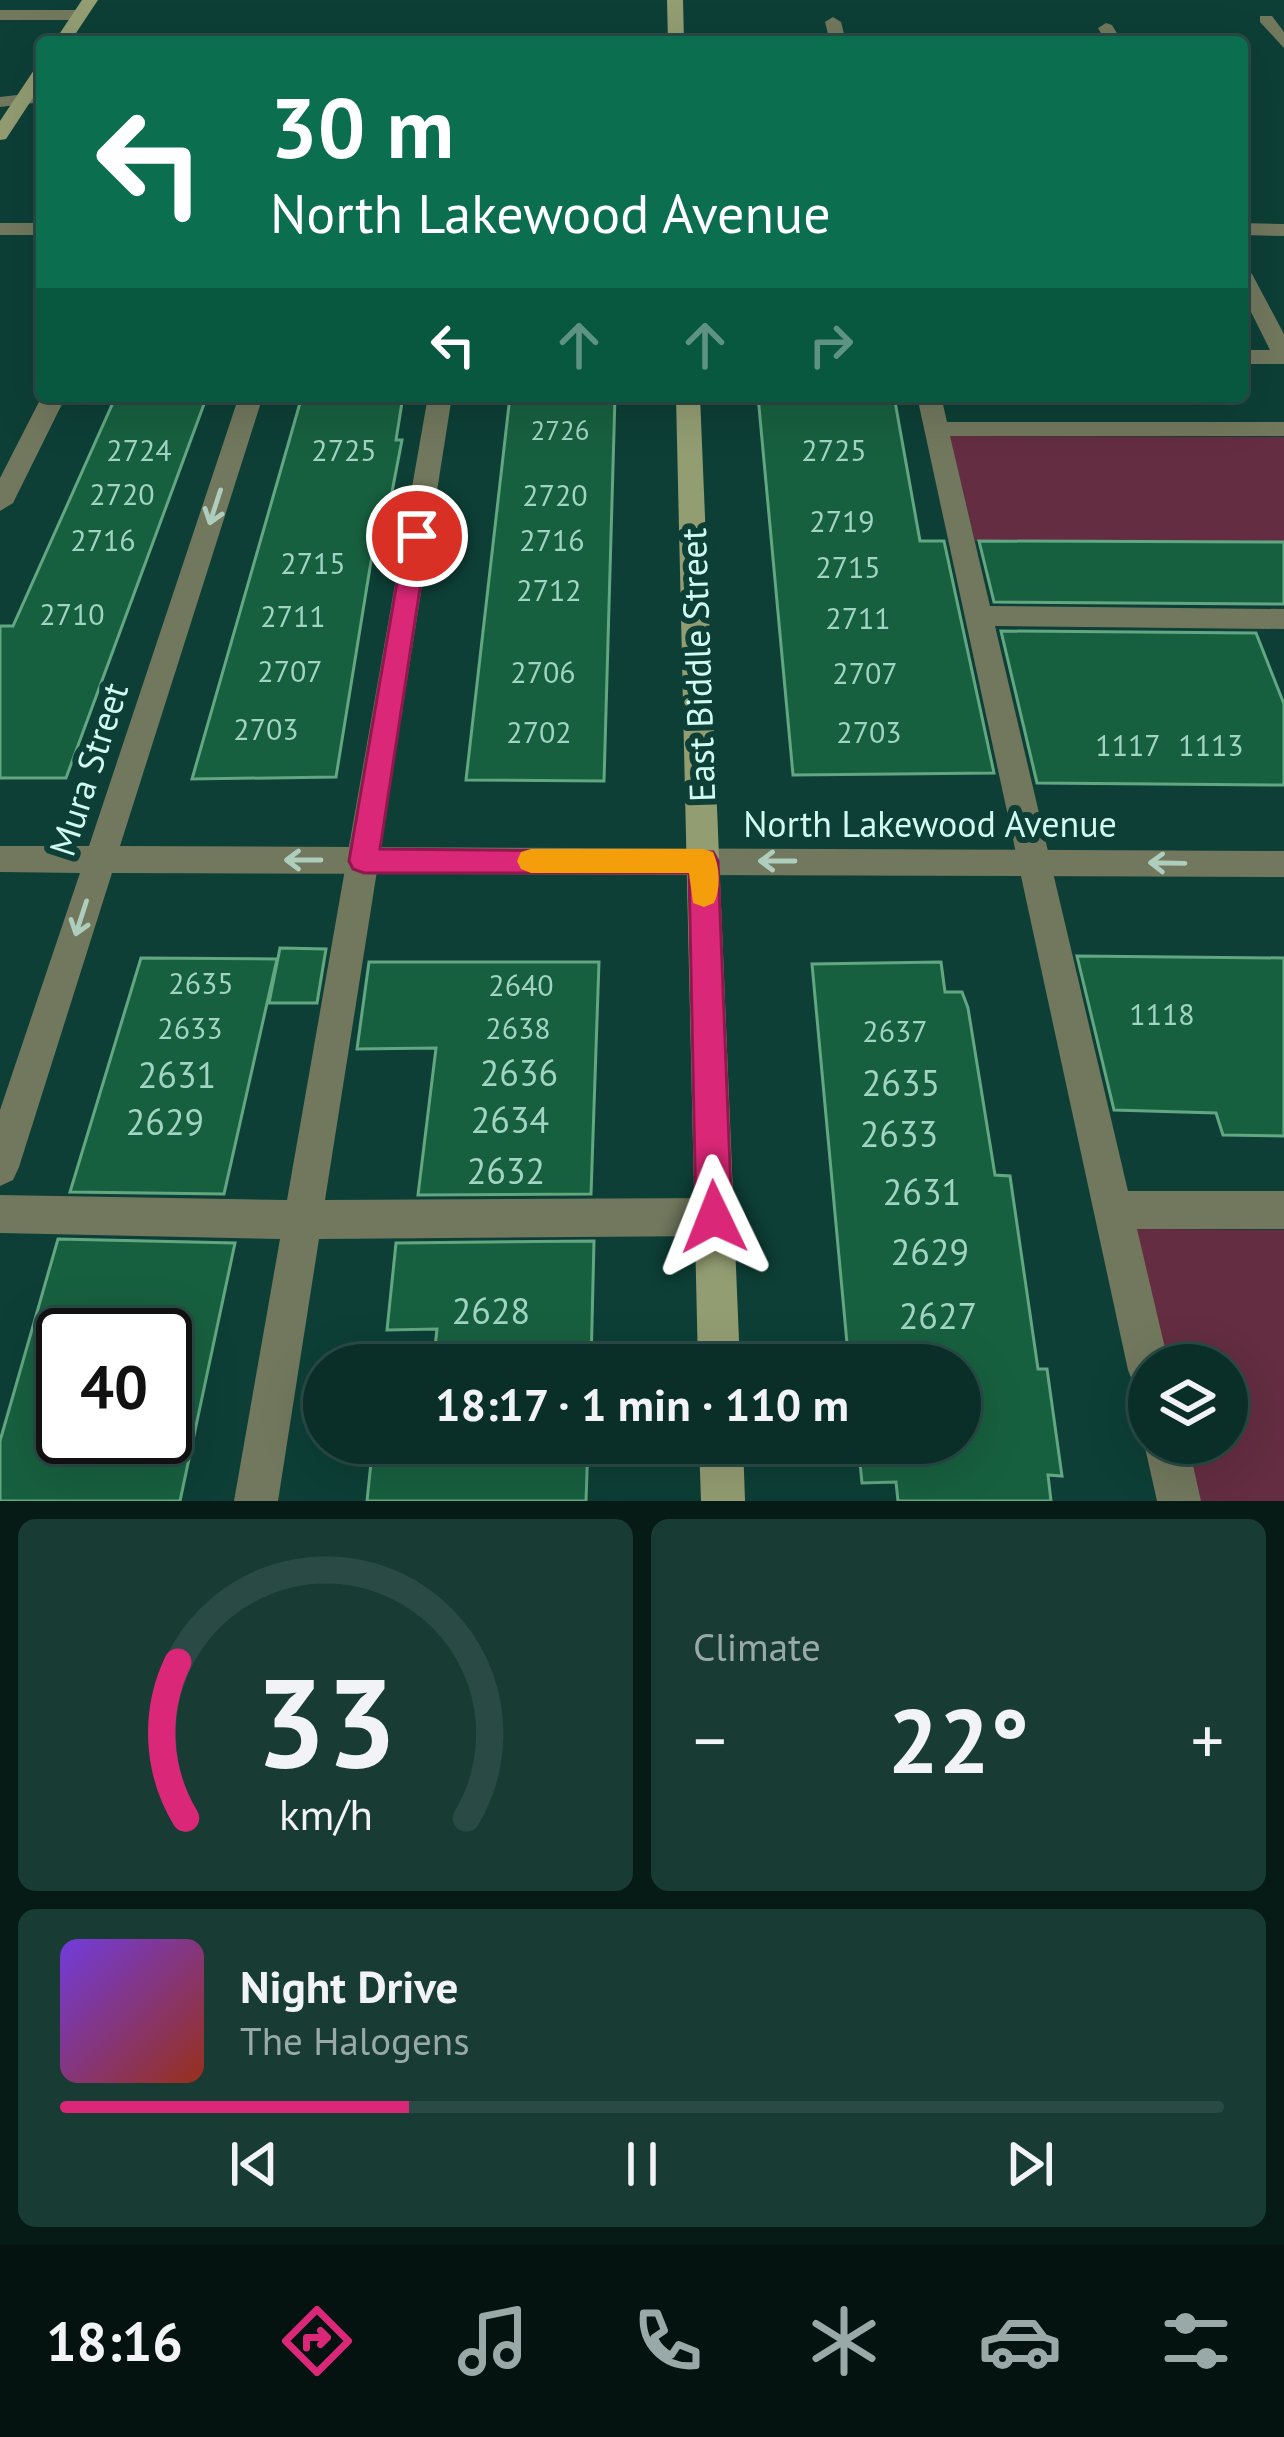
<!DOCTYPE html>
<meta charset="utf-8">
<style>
:root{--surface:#0a2f28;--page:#183b34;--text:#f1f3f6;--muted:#99a9a8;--line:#2a4a45;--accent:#db2777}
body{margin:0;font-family:"PT Sans",sans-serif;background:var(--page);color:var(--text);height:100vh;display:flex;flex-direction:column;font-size:45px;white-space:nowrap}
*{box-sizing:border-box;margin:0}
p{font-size:39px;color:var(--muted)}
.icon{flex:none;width:66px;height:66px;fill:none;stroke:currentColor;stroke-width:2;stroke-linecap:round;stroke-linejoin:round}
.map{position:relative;height:1501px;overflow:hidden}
.panel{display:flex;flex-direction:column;gap:18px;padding:18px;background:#061a16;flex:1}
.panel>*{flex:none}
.banner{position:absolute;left:36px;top:36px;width:1212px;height:366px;border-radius:12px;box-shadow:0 12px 48px #0002,0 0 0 3px var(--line);background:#0b6e4f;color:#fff;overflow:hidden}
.tools{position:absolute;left:1128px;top:1344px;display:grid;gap:24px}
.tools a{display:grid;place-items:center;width:120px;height:120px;border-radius:50%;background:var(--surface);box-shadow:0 12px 48px #0002,0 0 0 3px var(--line);font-size:60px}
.speed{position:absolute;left:36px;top:1308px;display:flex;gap:24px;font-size:60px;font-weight:700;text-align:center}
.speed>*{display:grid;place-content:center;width:156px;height:156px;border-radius:50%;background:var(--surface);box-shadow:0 12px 48px #0002,0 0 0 3px var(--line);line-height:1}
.speed .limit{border:6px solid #111;border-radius:18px;background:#fff;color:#111}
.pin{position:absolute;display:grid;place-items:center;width:102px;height:102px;color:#fff;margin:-51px;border:6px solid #fff;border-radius:50%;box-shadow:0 3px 12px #0007}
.me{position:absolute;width:132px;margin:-66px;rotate:358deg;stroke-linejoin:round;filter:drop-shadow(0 0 9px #0008)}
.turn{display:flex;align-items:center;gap:42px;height:252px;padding:0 36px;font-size:54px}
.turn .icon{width:156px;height:156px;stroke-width:2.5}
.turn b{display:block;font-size:84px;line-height:102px}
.lanes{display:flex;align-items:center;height:114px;padding:0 36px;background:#0003;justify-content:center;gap:60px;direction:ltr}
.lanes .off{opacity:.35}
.big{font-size:90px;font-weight:700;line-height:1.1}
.panel .widget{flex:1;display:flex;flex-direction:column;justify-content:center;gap:18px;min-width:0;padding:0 42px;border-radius:18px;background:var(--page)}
.panel .dial{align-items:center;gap:0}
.dial svg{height:312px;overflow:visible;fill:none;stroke:var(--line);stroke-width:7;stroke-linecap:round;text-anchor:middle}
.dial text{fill:var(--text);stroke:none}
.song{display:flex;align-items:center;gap:36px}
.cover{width:144px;height:144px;border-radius:18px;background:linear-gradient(135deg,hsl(260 70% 55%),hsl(10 70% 35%))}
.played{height:12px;border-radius:6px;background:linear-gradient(90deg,var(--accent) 30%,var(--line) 30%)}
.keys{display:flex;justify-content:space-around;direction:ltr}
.heat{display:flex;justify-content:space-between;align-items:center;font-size:66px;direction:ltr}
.panel .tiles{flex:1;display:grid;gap:18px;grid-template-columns:1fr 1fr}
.widget:last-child{grid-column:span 2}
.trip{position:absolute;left:303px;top:1344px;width:678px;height:120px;border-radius:60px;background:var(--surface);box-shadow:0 12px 48px #0002,0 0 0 3px var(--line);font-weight:700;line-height:120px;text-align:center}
.tabs{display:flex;height:192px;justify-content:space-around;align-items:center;background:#041310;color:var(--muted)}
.tabs .icon{width:84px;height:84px}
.tabs .current{color:var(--accent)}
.tabs b{font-size:54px;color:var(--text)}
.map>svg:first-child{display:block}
.green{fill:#642d41}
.building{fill:#17603f;stroke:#62a782;stroke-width:3;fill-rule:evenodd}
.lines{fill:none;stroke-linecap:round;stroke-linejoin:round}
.lane{fill:#71785d;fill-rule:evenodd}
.street{fill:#71785d;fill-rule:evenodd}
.secondary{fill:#939d72;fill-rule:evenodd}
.oneway{stroke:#afcdbd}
.route{fill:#db2777;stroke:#8e194d;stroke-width:3}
.slow{fill:#f59e0b}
.labels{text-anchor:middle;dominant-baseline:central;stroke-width:12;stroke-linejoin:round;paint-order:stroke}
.far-number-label{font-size:27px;fill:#a2d4c4}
.number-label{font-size:30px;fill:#a2d4c4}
.street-label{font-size:36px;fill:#d1fbf1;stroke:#0d3f36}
.near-number-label{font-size:36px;fill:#a2d4c4}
</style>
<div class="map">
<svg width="1284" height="1501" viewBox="0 0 1284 1501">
<rect width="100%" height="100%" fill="#0d3f36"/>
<g class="green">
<polygon points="949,436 1284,437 1284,542 975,541"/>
<polygon points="1135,1229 1284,1230 1284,1501 1198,1501 1185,1443 1227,1443 1227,1365 1166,1365"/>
</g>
<g class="building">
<polygon points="116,396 207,396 66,778 0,778 0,626 13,626"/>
<polygon points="302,396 403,396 396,440 402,440 381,549 373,549 336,777 192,779"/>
<polygon points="510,396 615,396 604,781 466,780"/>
<polygon points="758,396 894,396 920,541 944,541 994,773 793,775"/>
<polygon points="979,541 1284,542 1284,604 994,602"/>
<polygon points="1001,631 1256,633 1284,704 1284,785 1037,783"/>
<polygon points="280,948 326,949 317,1003 269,1003"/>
<polygon points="1077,956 1284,958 1284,1136 1223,1135 1216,1113 1114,1110"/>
<polygon points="141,958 277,959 224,1194 70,1192"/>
<polygon points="369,962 599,962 591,1194 418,1195 436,1048 357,1049"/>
<polygon points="941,962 945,992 962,992 968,1008 995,1175 1010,1176 1038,1369 1047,1369 1062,1476 1048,1475 1051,1501 898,1501 896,1482 862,1483 858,1443 960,1443 960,1365 849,1365 812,964"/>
<path d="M58,1239L235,1243L180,1501H0V1441ZM63,1335H165V1437H63Z"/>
<polygon points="594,1241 591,1365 433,1365 437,1329 387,1330 396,1243"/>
<polygon points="373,1443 588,1443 586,1501 367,1501"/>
</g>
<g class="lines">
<g class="lane">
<polygon points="833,17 841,22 846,42 830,42 825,22"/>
<polygon points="1106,23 1112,25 1122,42 1106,42 1098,28"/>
<polygon points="42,92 42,102 0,107 0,97"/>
<polygon points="1242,268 1252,274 1284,334 1284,364 1242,364 1242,350 1270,350 1242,294"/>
<polygon points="42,396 66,396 13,503 0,511 0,478"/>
<polygon points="428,396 452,396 325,1200 714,1198 728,1203 733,1217 728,1231 714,1236 319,1239 278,1501 234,1501 280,1239 0,1233 0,1195 287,1200"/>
<polygon points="917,396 941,396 947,422 1284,422 1284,436 950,436 990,606 1284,609 1284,629 995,626 1128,1191 1284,1191 1284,1229 1137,1229 1169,1365 1149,1365 1149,1391 1134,1385 1128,1370"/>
<polygon points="1149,1432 1149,1443 1188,1443 1201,1501 1157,1501 1144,1443"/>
</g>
<g class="street">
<polygon points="0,10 80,10 88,15 80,20 0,20"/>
<polygon points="1260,16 1272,16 1284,32 1284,48 1260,22"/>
<rect x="0" y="223" width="42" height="12"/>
<polygon points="1242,223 1284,224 1284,236 1242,235"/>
<polygon points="239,396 263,396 120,846 1284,851 1284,877 112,873 19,1167 13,1180 0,1186 0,1110 80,873 0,872 0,846 89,846"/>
</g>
<g class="secondary">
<polygon points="82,0 98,0 70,42 54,42"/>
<polygon points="667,0 683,0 684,42 668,42"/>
<polygon points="42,66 42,84 6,139 0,140 0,121 36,67"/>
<polygon points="676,396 700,396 740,1365 698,1365"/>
<polygon points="699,1443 743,1443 745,1501 701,1501"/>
</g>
</g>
<defs><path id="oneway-shaft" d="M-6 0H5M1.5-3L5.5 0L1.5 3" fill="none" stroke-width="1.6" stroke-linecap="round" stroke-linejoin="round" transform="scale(3)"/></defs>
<g class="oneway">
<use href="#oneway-shaft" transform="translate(215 507) rotate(108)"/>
<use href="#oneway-shaft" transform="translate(303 860) rotate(-180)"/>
<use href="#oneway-shaft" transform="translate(777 861) rotate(-180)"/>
<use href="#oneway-shaft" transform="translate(1167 863) rotate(-179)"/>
<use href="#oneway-shaft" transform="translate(81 918) rotate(108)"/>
</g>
<polygon class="route" points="417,528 428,536 380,849 713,852 718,861 732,1217 727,1229 714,1235 701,1229 696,1217 689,873 364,873 353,869 349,861 405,536"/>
<path class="slow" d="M531,849H703L713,852C720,867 721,889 714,903L704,907L693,903L689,873H531L521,869L517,861L521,852Z"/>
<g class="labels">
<g class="far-number-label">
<text x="560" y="430">2726</text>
</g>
<g class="number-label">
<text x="139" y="449">2724</text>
<text x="344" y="449">2725</text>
<text x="834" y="449">2725</text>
<text x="122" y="493">2720</text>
<text x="555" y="494">2720</text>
<text x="842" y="520">2719</text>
<text x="103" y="539">2716</text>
<text x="552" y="539">2716</text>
<text x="313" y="562">2715</text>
<text x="848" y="566">2715</text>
<text x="549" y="589">2712</text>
<text x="72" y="613">2710</text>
<text x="293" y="615">2711</text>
<text x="858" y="617">2711</text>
<text x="290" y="670">2707</text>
<text x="543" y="671">2706</text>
<text x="865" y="672">2707</text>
<text x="266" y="728">2703</text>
<text x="539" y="731">2702</text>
<text x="869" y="731">2703</text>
<text x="1128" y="744">1117</text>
<text x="1211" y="744">1113</text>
<text x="201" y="982">2635</text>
<text x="521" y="984">2640</text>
<text x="1162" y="1013">1118</text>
<text x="190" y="1027">2633</text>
<text x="518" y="1027">2638</text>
<text x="895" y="1030">2637</text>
</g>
<g class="street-label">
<text transform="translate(697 665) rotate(-92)">East Biddle Street</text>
<text transform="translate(88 769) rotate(-72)">Mura Street</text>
<text x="930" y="823">North Lakewood Avenue</text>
</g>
<g class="near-number-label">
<text x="519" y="1072">2636</text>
<text x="177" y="1074">2631</text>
<text x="901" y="1082">2635</text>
<text x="510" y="1119">2634</text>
<text x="165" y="1121">2629</text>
<text x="899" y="1133">2633</text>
<text x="506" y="1170">2632</text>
<text x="922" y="1191">2631</text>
<text x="930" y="1251">2629</text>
<text x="491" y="1310">2628</text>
<text x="938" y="1315">2627</text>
</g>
</g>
</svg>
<div class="tools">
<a><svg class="icon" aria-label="layers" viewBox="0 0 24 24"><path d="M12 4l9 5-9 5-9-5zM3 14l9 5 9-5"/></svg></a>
</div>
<div class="speed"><div class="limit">40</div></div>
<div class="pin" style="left:417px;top:536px;background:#d93025"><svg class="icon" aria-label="arrive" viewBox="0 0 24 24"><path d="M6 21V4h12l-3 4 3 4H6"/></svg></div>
<svg class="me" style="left:714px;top:1217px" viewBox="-20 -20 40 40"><path d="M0-17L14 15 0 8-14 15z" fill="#db2777" stroke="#fff" stroke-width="4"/></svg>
<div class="trip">18:17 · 1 min · 110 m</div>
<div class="banner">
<div class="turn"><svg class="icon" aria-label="left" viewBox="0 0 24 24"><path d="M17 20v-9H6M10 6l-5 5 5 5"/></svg><div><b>30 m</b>North Lakewood Avenue</div></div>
<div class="lanes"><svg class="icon" aria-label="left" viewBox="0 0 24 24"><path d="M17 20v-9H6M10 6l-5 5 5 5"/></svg><svg class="icon off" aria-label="ahead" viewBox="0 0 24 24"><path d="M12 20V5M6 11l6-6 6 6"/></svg><svg class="icon off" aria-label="ahead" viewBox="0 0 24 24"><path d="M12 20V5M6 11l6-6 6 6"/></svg><svg class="icon off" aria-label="right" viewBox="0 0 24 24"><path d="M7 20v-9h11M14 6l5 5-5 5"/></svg></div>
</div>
</div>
<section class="panel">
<div class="tiles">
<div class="widget dial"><svg viewBox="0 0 100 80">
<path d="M14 69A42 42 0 1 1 86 69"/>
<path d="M14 69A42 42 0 0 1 12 29" stroke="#db2777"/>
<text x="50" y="56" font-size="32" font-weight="700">33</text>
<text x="50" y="72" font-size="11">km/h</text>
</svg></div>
<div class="widget"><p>Climate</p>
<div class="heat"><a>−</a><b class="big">22°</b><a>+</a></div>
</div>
<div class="widget">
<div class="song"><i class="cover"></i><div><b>Night Drive</b><p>The Halogens</p></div></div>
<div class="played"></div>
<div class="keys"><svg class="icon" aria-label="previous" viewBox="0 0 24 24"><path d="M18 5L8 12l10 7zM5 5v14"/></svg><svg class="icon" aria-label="pause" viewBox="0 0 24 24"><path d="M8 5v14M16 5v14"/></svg><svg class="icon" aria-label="next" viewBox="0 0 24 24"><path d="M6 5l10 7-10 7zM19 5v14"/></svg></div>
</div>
</div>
</section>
<nav class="tabs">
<b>18:16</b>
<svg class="icon current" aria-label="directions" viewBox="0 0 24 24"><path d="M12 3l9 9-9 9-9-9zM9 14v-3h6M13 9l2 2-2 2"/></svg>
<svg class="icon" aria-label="music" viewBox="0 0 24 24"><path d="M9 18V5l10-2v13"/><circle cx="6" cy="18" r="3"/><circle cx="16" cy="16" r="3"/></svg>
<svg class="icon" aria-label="phone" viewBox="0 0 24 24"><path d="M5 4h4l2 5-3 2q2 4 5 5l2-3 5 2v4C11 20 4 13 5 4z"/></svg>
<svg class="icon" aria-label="climate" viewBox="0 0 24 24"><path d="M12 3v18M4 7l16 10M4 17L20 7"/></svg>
<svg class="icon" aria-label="car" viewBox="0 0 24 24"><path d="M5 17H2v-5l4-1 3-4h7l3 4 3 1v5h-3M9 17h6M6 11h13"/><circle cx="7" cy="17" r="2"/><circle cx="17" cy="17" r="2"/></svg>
<svg class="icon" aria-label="filters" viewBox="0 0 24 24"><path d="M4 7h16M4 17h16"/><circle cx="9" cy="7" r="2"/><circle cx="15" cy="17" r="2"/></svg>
</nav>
